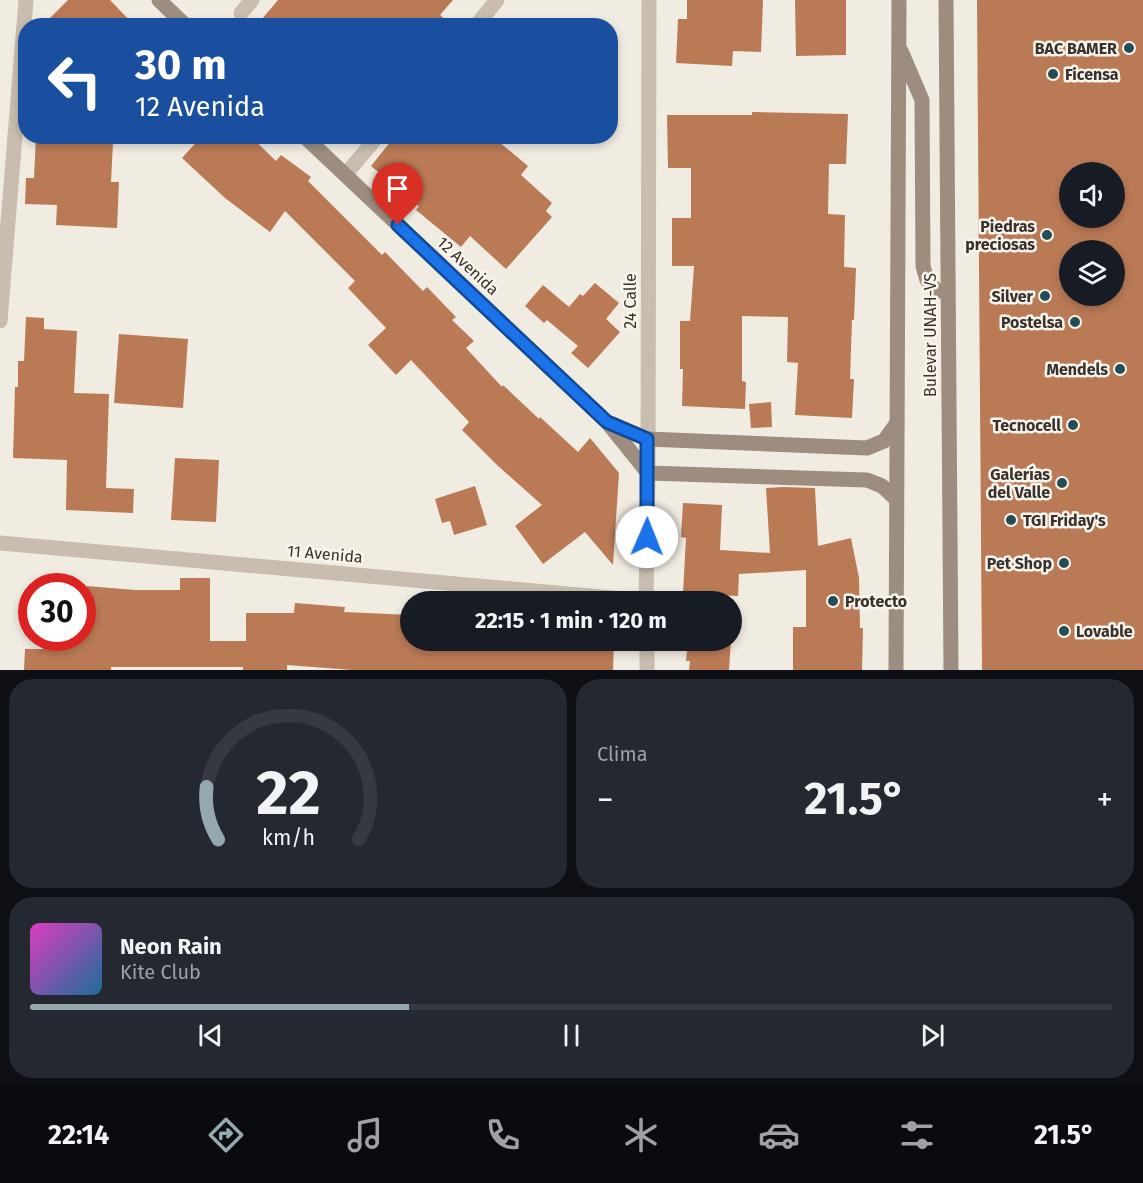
<!DOCTYPE html>
<html lang="es">
<meta charset="utf-8">
<style>
:root{--surface:#171b24;--page:#242831;--text:#f1f3f6;--muted:#9ea1a6;--line:#363941;--accent:#95a8ae}
body{margin:0;font-family:"Fira Sans",sans-serif;background:var(--page);color:var(--text);height:100vh;display:flex;flex-direction:column;font-size:22px;white-space:nowrap}
*{box-sizing:border-box;margin:0}
p{font-size:20px;color:var(--muted)}
.icon{flex:none;width:33px;height:33px;fill:none;stroke:currentColor;stroke-width:2;stroke-linecap:round;stroke-linejoin:round}
.map{position:relative;height:670px;overflow:hidden}
.details{display:flex;flex-direction:column;gap:9px;padding:9px;background:#0d0f14;flex:1}
.details>*{flex:none}
.banner{position:absolute;left:18px;top:18px;width:600px;height:126px;border-radius:24px;box-shadow:0 3px 9px #0003;background:#1a4fa0;color:#fff;overflow:hidden}
.controls{position:absolute;left:1059px;top:162px;display:grid;gap:12px}
.controls a{display:grid;place-items:center;width:66px;height:66px;border-radius:50%;background:var(--surface);box-shadow:0 3px 9px #0003;font-size:30px}
.speed{position:absolute;left:18px;top:573px;display:flex;gap:12px;font-size:30px;font-weight:700;text-align:center}
.speed>*{display:grid;place-content:center;width:78px;height:78px;border-radius:50%;background:var(--surface);box-shadow:0 3px 9px #0003;line-height:1}
.speed .limit{border:9px solid #d22;background:#fff;color:#111}
.pin{position:absolute;display:grid;place-items:center;width:51px;height:51px;color:#fff;margin:-62px -26px;border-radius:50% 50% 50% 0;rotate:-45deg;box-shadow:0 0 6px #0007}
.pin .icon{rotate:45deg}
.me{position:absolute;width:66px;margin:-33px;rotate:1deg;stroke-linejoin:round;filter:drop-shadow(0 0 4px #0008)}
.turn{display:flex;align-items:center;gap:21px;height:126px;padding:0 18px;font-size:27px}
.turn .icon{width:78px;height:78px;stroke-width:2.5}
.turn b{display:block;font-size:42px;line-height:51px}
.big{font-size:45px;font-weight:700;line-height:1.1}
.details .widget{flex:1;display:flex;flex-direction:column;justify-content:center;gap:9px;min-width:0;padding:0 21px;border-radius:24px;background:var(--page)}
.details .dial{align-items:center;gap:0}
.dial svg{height:156px;overflow:visible;fill:none;stroke:var(--line);stroke-width:7;stroke-linecap:round;text-anchor:middle}
.dial text{fill:var(--text);stroke:none}
.song{display:flex;align-items:center;gap:18px}
.cover{width:72px;height:72px;border-radius:9px;background:linear-gradient(135deg,hsl(310 70% 55%),hsl(200 70% 35%))}
.played{height:6px;border-radius:3px;background:linear-gradient(90deg,var(--accent) 35%,var(--line) 35%)}
.keys{display:flex;justify-content:space-around;direction:ltr}
.heat{display:flex;justify-content:space-between;align-items:center;font-size:33px;direction:ltr}
.details .tiles{flex:1;display:grid;gap:9px;grid-template-columns:1fr 1fr}
.widget:last-child{grid-column:span 2}
.trip{position:absolute;left:400px;top:591px;width:342px;height:60px;border-radius:30px;background:var(--surface);box-shadow:0 3px 9px #0003;font-weight:700;line-height:60px;text-align:center}
.dock{display:flex;height:96px;justify-content:space-around;align-items:center;background:#090b0e;color:var(--muted)}
.dock .icon{width:42px;height:42px}
.dock .selected{color:var(--accent)}
.dock b{font-size:27px;color:var(--text)}
.map>svg:first-child{display:block}
.building{fill:#ba7a56;fill-rule:evenodd}
.lines{fill:none;stroke-linecap:round;stroke-linejoin:round}
.street{stroke:#c8bdae;stroke-width:15}
.secondary{stroke:#9c8d7f;stroke-width:15}
.route-casing{stroke:#114b97;stroke-width:15}
.route{stroke:#1a73e8;stroke-width:10}
.poi-dot{fill:#254d56;stroke:#f9f5ed;stroke-width:2}
.labels{text-anchor:middle;dominant-baseline:central;stroke-width:5;stroke-linejoin:round;paint-order:stroke}
.poi-label{font-size:16px;font-weight:bold;fill:#38312c;stroke:#f9f5ed;text-anchor:end}
.street-label{font-size:16px;fill:#38312c;stroke:#f9f5ed}
</style>
<div class="map">
<svg width="1143" height="670" viewBox="0 0 1143 670">
<rect width="100%" height="100%" fill="#f1ece1"/>
<g class="building">
<polygon points="68,0 110,0 135,26 42,26"/>
<polygon points="278,0 453,0 440,15 452,26 256,26"/>
<polygon points="687,0 763,0 761,52 733,51 732,66 676,63 678,19 687,19"/>
<polygon points="795,0 846,0 846,55 796,56"/>
<path d="M977,0H1143V670H982ZM1070,172H1114V218H1070ZM1070,250H1114V296H1070Z"/>
<polygon points="752,112 848,114 846,164 829,164 828,214 845,215 844,267 856,268 854,320 852,320 850,379 854,379 852,418 795,415 798,363 787,362 788,317 742,316 742,381 746,382 745,409 682,406 683,369 680,369 680,321 690,321 694,266 672,266 672,218 691,218 691,168 668,168 667,115 752,115"/>
<polygon points="36,136 83,136 83,140 113,142 111,182 119,182 117,228 56,225 57,205 25,204 26,178 34,178"/>
<polygon points="202,136 250,136 276,161 281,155 311,177 308,181 382,255 385,252 423,291 427,287 456,317 452,320 474,341 466,348 502,387 503,385 539,419 540,417 578,452 590,438 619,473 613,565 585,532 543,564 515,526 542,505 497,465 462,430 469,422 411,360 396,375 368,345 386,328 348,288 355,281 285,211 270,232 225,198 182,158"/>
<polygon points="395,136 492,136 528,166 521,175 552,203 546,211 552,217 506,269 470,236 461,247 416,210 419,206 371,166"/>
<polygon points="595,283 619,303 606,319 620,332 588,368 571,353 578,346 547,320 544,323 525,306 543,285 569,307 580,294 583,296"/>
<polygon points="26,317 44,318 44,329 77,331 74,393 109,394 106,488 134,489 133,513 66,510 67,460 13,458 15,387 18,387 18,361 24,361"/>
<polygon points="119,334 188,339 183,408 114,403"/>
<polygon points="771,402 772,427 751,428 749,404"/>
<polygon points="175,458 219,460 216,522 171,520"/>
<polygon points="475,486 487,525 454,535 450,521 442,523 435,499"/>
<polygon points="783,487 815,488 818,546 851,538 859,578 860,628 863,628 862,670 793,670 793,627 806,627 806,570 739,574 738,596 683,593 686,538 681,537 683,503 722,505 720,550 770,553 766,488"/>
<polygon points="180,578 210,578 210,641 246,641 246,613 294,613 295,603 345,607 344,612 411,615 411,640 614,640 613,670 352,670 287,665 287,670 243,670 243,667 111,667 111,670 24,670 25,649 43,649 44,638 83,638 87,586 135,590 180,590"/>
<polygon points="688,640 731,640 729,670 689,670 690,661 686,661"/>
</g>
<g class="lines">
<g class="street">
<polyline points="241,13 252,0"/>
<polyline points="476,26 497,0"/>
<polyline points="345,175 378,136"/>
<polyline points="0,321 26,0"/>
<polyline points="0,543 646,601"/>
<polyline points="646,602 648,473 649,0"/>
<polyline points="647,640 647,670"/>
</g>
<g class="secondary">
<polyline points="159,0 186,26"/>
<polyline points="946,0 951,670"/>
<polyline points="901,51 922,100 923,266 927,280 937,291 948,291"/>
<polyline points="304,136 607,422 648,473 867,480 882,486 896,499"/>
<polyline points="610,423 647,439 867,448 884,441 897,423"/>
<polyline points="896,670 899,0"/>
</g>
</g>
<g class="lines">
<defs>
<polyline id="route" points="398,225 607,422 647,439 647,537"/>
</defs>
<use href="#route" class="route-casing"/>
<use href="#route" class="route"/>
</g>
<g class="poi-dot">
<circle cx="1129" cy="48" r="6"/>
<circle cx="1053" cy="74" r="6"/>
<circle cx="1047" cy="235" r="6"/>
<circle cx="1045" cy="296" r="6"/>
<circle cx="1075" cy="322" r="6"/>
<circle cx="1120" cy="369" r="6"/>
<circle cx="1073" cy="425" r="6"/>
<circle cx="1062" cy="483" r="6"/>
<circle cx="1011" cy="520" r="6"/>
<circle cx="1064" cy="563" r="6"/>
<circle cx="833" cy="601" r="6"/>
<circle cx="1064" cy="631" r="6"/>
</g>
<g class="labels">
<g class="poi-label">
<text x="1117" y="48">BAC BAMER</text>
<text x="1065" y="74" text-anchor="start">Ficensa</text>
<text x="1035" y="226">Piedras<tspan x="1035" dy="18">preciosas</tspan></text>
<text x="1033" y="296">Silver</text>
<text x="1063" y="322">Postelsa</text>
<text x="1108" y="369">Mendels</text>
<text x="1061" y="425">Tecnocell</text>
<text x="1050" y="474">Galerías<tspan x="1050" dy="18">del Valle</tspan></text>
<text x="1023" y="520" text-anchor="start">TGI Friday's</text>
<text x="1052" y="563">Pet Shop</text>
<text x="845" y="601" text-anchor="start">Protecto</text>
<text x="1076" y="631" text-anchor="start">Lovable</text>
</g>
<g class="street-label">
<text transform="translate(468 266) rotate(43)">12 Avenida</text>
<text transform="translate(630 301) rotate(-90)">24 Calle</text>
<text transform="translate(930 335) rotate(-90)">Bulevar UNAH-VS</text>
<text transform="translate(325 554) rotate(5)">11 Avenida</text>
</g>
</g>
</svg>
<div class="controls">
<a><svg class="icon" aria-label="sound" viewBox="0 0 24 24"><path d="M4 9h4l5-4v14l-5-4H4zM17 9q2 3 0 6"/></svg></a>
<a><svg class="icon" aria-label="layers" viewBox="0 0 24 24"><path d="M12 4l9 5-9 5-9-5zM3 14l9 5 9-5"/></svg></a>
</div>
<div class="speed"><div class="limit">30</div></div>
<div class="pin" style="left:398px;top:225px;background:#d93025"><svg class="icon" aria-label="arrive" viewBox="0 0 24 24"><path d="M6 21V4h12l-3 4 3 4H6"/></svg></div>
<svg class="me" style="left:647px;top:537px" viewBox="-20 -20 40 40"><circle r="19" fill="#fff"/><path d="M0-13L10 11 0 6-10 11z" fill="#1a73e8"/></svg>
<div class="trip">22:15 · 1 min · 120 m</div>
<div class="banner">
<div class="turn"><svg class="icon" aria-label="left" viewBox="0 0 24 24"><path d="M17 20v-9H6M10 6l-5 5 5 5"/></svg><div><b>30 m</b>12 Avenida</div></div>
</div>
</div>
<section class="details">
<div class="tiles">
<div class="widget dial"><svg viewBox="0 0 100 80">
<path d="M14 69A42 42 0 1 1 86 69"/>
<path d="M14 69A42 42 0 0 1 8 42" stroke="#95a8ae"/>
<text x="50" y="56" font-size="32" font-weight="700">22</text>
<text x="50" y="72" font-size="11">km/h</text>
</svg></div>
<div class="widget"><p>Clima</p>
<div class="heat"><a>−</a><b class="big">21.5°</b><a>+</a></div>
</div>
<div class="widget">
<div class="song"><i class="cover"></i><div><b>Neon Rain</b><p>Kite Club</p></div></div>
<div class="played"></div>
<div class="keys"><svg class="icon" aria-label="previous" viewBox="0 0 24 24"><path d="M18 5L8 12l10 7zM5 5v14"/></svg><svg class="icon" aria-label="pause" viewBox="0 0 24 24"><path d="M8 5v14M16 5v14"/></svg><svg class="icon" aria-label="next" viewBox="0 0 24 24"><path d="M6 5l10 7-10 7zM19 5v14"/></svg></div>
</div>
</div>
</section>
<nav class="dock">
<b>22:14</b>
<svg class="icon selected" aria-label="directions" viewBox="0 0 24 24"><path d="M12 3l9 9-9 9-9-9zM9 14v-3h6M13 9l2 2-2 2"/></svg>
<svg class="icon" aria-label="music" viewBox="0 0 24 24"><path d="M9 18V5l10-2v13"/><circle cx="6" cy="18" r="3"/><circle cx="16" cy="16" r="3"/></svg>
<svg class="icon" aria-label="phone" viewBox="0 0 24 24"><path d="M5 4h4l2 5-3 2q2 4 5 5l2-3 5 2v4C11 20 4 13 5 4z"/></svg>
<svg class="icon" aria-label="climate" viewBox="0 0 24 24"><path d="M12 3v18M4 7l16 10M4 17L20 7"/></svg>
<svg class="icon" aria-label="car" viewBox="0 0 24 24"><path d="M5 17H2v-5l4-1 3-4h7l3 4 3 1v5h-3M9 17h6M6 11h13"/><circle cx="7" cy="17" r="2"/><circle cx="17" cy="17" r="2"/></svg>
<svg class="icon" aria-label="filters" viewBox="0 0 24 24"><path d="M4 7h16M4 17h16"/><circle cx="9" cy="7" r="2"/><circle cx="15" cy="17" r="2"/></svg>
<b>21.5°</b>
</nav>
